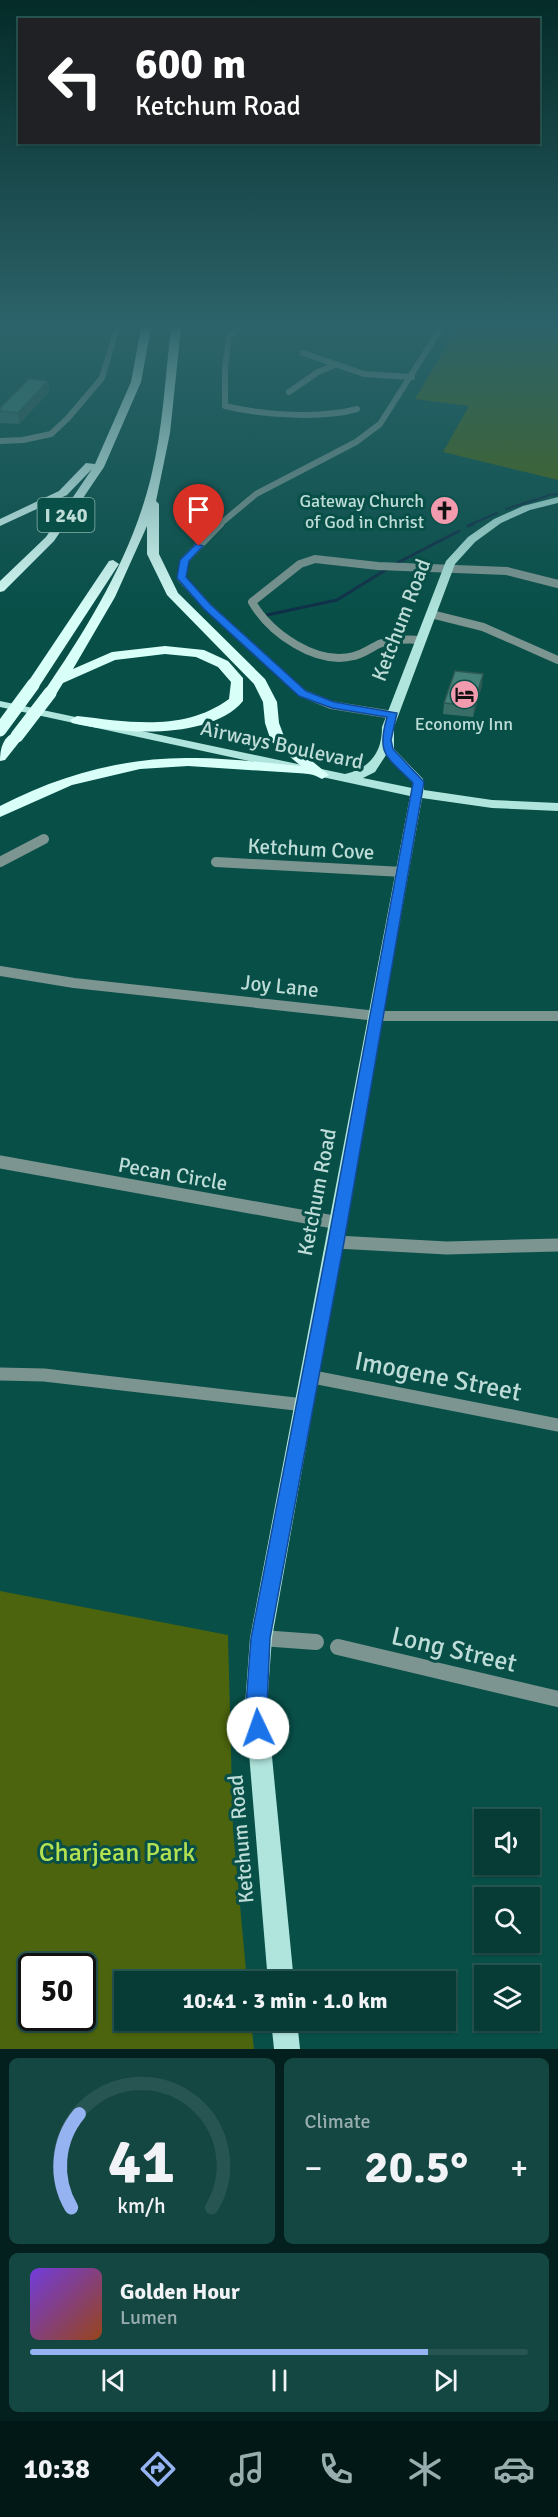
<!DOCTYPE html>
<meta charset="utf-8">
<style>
:root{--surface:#063b36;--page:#144642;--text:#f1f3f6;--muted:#98adad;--line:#275551;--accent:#95b2f1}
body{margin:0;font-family:Signika,sans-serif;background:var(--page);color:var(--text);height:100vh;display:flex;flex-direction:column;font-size:22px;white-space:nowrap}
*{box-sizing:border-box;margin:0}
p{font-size:20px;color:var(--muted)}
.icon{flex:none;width:33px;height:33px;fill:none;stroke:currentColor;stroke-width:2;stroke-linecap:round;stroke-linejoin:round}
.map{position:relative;height:2049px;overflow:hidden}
.panel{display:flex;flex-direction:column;gap:9px;padding:9px;background:#03201e;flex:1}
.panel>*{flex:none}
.hud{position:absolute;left:18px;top:18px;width:522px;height:126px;border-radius:0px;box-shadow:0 2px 4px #0004,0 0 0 2px var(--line);background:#202124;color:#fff;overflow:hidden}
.buttons{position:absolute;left:474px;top:1809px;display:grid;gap:12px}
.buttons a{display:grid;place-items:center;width:66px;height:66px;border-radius:0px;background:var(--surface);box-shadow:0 2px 4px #0004,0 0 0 2px var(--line);font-size:30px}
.speed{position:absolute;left:18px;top:1953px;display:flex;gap:12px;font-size:30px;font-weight:700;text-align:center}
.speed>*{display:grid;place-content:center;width:78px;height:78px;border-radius:50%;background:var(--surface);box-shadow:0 2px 4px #0004,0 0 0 2px var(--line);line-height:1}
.speed .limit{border:3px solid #111;border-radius:9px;background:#fff;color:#111}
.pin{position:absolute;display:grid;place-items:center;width:51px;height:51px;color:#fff;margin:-62px -26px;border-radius:50% 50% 50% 0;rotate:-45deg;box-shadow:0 0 6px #0007}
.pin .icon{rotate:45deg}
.me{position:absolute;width:66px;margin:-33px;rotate:357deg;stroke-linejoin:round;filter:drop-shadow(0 0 4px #0008)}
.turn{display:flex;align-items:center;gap:21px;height:126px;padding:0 18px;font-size:27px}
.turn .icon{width:78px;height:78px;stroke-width:2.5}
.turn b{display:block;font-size:42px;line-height:51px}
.big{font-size:45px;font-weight:700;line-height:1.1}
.panel .widget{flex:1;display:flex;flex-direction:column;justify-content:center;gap:9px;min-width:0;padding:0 21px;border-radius:9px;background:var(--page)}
.panel .dial{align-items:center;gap:0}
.dial svg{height:156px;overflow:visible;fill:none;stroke:var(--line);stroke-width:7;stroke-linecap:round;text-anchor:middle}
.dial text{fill:var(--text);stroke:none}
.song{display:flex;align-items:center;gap:18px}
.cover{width:72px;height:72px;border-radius:9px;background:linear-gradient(135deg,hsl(260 70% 55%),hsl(20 70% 35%))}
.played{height:6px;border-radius:3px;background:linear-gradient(90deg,var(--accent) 80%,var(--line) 80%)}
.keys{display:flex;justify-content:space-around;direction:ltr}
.heat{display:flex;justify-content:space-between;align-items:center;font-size:33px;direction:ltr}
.panel .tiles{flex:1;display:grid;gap:9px;grid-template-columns:1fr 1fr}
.widget:last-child{grid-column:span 2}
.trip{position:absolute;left:114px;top:1971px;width:342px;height:60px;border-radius:0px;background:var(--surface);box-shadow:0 2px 4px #0004,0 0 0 2px var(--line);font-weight:700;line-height:60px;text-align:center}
.tab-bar{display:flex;height:96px;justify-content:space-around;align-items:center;background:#021816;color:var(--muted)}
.tab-bar .icon{width:42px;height:42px}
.tab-bar .on{color:var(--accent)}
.tab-bar b{font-size:27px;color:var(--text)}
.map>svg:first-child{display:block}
.green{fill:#4c640d;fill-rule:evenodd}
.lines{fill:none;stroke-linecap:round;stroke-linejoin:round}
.stream-far1{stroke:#0f2f48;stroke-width:2}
.stream{stroke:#0f2f48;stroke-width:3}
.minor-far4{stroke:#7c9591;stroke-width:6}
.minor-far3{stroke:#7c9591;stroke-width:8}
.minor-far2{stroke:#7c9591;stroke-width:10}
.minor-far1{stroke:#7c9591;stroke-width:13}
.minor{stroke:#7c9591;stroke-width:16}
.major{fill:#b0e5dd;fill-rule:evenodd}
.highway{fill:#d9fff9;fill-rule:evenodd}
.highway-bridge{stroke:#d9fff9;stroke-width:13}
.wall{fill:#396e67}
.shaded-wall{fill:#2e5a54}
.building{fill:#428078;stroke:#2e5a54;stroke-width:1.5}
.route{fill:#1a73e8;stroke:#114b97;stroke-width:1.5}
.labels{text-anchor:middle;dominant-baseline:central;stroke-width:6;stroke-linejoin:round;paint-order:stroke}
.far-poi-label{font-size:18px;fill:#bedcd7;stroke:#084f48;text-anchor:end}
.shield{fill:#084f48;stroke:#87b2ac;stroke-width:1.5}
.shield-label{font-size:20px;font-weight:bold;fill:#bedcd7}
.street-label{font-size:21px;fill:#bedcd7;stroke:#084f48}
.near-street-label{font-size:26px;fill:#bedcd7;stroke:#084f48}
.near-park-label{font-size:26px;fill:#b4e152;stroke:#084f48}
</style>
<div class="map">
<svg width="558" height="2049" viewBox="0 0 558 2049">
<rect width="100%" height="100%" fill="#084f48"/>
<g class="green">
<polygon points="457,328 558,328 558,480 443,452 469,406 415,399"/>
<path d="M0,1591L228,1635L233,1830L247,1981L124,1982V2020L251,2021L254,2049H0ZM32,1966H82V2018H32Z"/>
</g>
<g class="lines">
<g class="stream-far1">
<polyline points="548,495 558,494"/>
<polyline points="506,509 547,496"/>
<polyline points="469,525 497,513"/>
</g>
<g class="stream">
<polyline points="468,526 473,524"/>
<polyline points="397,563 459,531"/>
<polyline points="267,615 337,600 387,569"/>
</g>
<g class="minor-far4">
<path d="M239,328L229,337L225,367V406C262,415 321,419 357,409"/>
<polyline points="303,353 364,374 412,377"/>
<polyline points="289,392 318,372 337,364"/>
<polyline points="0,441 23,440 51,434 68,418 102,378 117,328"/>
<polyline points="219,525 256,494 356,442 380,424 441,328"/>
</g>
<g class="minor-far3">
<polyline points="220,524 185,560 181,578 208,607 302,693 331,705 393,715"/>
<polyline points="431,614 483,627 558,660"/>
<path d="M421,640C407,639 393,639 379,644C371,648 363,654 354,656C316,666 270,633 252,602L300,564L315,559L378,566L507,571L558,584"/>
</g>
<g class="minor-far2">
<polyline points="0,862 44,839"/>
<polyline points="216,862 403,872"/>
<polyline points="0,971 74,983 377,1016 558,1016"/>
</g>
<g class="minor-far1">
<polyline points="0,1162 339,1223"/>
<polyline points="336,1242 447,1248 558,1245"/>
<polyline points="0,1374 44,1375 304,1405"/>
<polyline points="308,1376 558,1425"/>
</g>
<g class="minor">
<polyline points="261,1638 316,1642"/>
<polyline points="338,1647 558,1699"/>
</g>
<g class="major">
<path d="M558,497V503L530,510L501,523L475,542L455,564L394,727V749L423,779L424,790L492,800L558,803V811L492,808L422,798L272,1638L267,1705L294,1982H268L245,1705L250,1638L410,796L0,707V701L345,774C370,768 382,753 382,727L446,561L468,537L494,519L523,506ZM386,755L413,783L412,788L363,778L375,772Z"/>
<polygon points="271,2020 297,2020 300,2049 274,2049"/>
</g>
<g class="highway">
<polygon points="141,328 151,328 141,382 104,467 54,541 4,591 0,592 0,581 46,537 92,469 67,495 0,526 0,519 59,491 86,463 95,464 131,382"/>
<path d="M171,328H181L170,433L156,501L159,504V554L178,593L265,679L277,702L279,723L285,739L329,775L322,779L312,774L188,766L140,769L72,785L0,817V806C58,776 121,758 186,758C225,757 263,763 301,766L271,741L265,723L263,702L254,684L167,595L147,554V526L115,597L73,669L112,652L165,646L204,650L228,661L243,678V701C210,741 117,734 72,723L70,720L77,716C129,722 184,732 229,699L231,682L218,667L196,657L165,654L115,660L63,683L55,696L50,697L43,693C88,627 132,556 151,477C163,429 165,378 171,328Z"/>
<polygon points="113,560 119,564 40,685 38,688 28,688 26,685 109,561"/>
<path d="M17,732L24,736L5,760L0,761C0,749 3,735 17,732Z"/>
</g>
<g class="highway-bridge">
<polyline points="0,730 33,685"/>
<polyline points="17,736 50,693"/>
</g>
</g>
<g class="wall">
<polygon points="48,381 49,392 19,424 0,423 0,408"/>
<polygon points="482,685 473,717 443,714 444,703"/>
</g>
<g class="shaded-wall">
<polygon points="48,381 49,392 19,424 18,413"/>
<polygon points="483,674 482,685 473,717 474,706"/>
</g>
<g class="building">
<polygon points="29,379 48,381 18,413 0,411 0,408"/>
<polygon points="455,671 483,674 474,706 444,703"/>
</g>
<linearGradient id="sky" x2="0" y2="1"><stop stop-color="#042b28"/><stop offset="0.53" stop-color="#2c636a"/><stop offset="1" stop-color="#2c636a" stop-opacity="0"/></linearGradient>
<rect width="558" height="615" fill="url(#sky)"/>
<path class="route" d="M196,544L203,546L189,561L186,577L211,605L306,691L334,702L397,713L391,740L393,749L424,782L344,1242L270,1638L267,1705L269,1728L266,1735L258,1738L251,1735L246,1705L251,1638L328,1242L413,783C387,756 376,756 387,717L332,708L299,696L204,609L177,578L180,560Z"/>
<defs>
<symbol id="church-disc" viewBox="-11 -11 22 22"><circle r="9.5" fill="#f29aae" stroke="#084f48"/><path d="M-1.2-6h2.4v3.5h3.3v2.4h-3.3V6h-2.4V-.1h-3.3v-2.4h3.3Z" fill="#111"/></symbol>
<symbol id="hotel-disc" viewBox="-11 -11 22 22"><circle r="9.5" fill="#f29aae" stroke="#084f48"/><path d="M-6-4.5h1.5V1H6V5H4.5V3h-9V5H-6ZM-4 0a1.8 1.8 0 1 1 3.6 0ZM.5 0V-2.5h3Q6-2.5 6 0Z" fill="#111"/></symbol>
</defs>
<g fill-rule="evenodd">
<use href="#church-disc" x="428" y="494" width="33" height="33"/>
<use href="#hotel-disc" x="448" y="678" width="33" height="33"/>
</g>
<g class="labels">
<g class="far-poi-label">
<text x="424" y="501">Gateway Church<tspan x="424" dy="21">of God in Christ</tspan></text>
<text x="464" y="724" text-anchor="middle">Economy Inn</text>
</g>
<rect class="shield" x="37.5" y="498" width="57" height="34" rx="4.5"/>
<g class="shield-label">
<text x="66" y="515">I 240</text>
</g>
<g class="street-label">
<text transform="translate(401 620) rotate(-69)">Ketchum Road</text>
<text transform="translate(282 745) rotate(12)">Airways Boulevard</text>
<text transform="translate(311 849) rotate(3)">Ketchum Cove</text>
<text transform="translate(280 986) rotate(6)">Joy Lane</text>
<text transform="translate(173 1174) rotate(10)">Pecan Circle</text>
<text transform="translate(317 1192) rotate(-79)">Ketchum Road</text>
<text transform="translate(241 1839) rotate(-95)">Ketchum Road</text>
</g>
<g class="near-street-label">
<text transform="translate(438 1377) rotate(11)">Imogene Street</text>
<text transform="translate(454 1650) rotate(13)">Long Street</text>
</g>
<g class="near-park-label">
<text x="117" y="1853">Charjean Park</text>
</g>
</g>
</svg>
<div class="buttons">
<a><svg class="icon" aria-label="sound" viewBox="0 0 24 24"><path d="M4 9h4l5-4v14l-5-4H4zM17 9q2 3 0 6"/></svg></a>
<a><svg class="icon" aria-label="search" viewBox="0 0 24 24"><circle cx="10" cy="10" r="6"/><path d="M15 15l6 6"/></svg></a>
<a><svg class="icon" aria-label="layers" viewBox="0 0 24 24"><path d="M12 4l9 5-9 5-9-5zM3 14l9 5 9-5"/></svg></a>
</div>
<div class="speed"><div class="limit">50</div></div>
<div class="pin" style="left:199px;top:546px;background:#d93025"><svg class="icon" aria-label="arrive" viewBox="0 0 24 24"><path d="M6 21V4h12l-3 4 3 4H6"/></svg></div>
<svg class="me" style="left:258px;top:1728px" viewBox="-20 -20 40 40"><circle r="19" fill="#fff"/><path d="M0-13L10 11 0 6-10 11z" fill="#1a73e8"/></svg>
<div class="trip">10:41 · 3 min · 1.0 km</div>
<div class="hud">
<div class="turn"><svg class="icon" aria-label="left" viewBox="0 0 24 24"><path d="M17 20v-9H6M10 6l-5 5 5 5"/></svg><div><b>600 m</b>Ketchum Road</div></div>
</div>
</div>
<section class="panel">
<div class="tiles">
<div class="widget dial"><svg viewBox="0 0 100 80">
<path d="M14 69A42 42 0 1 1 86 69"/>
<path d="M14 69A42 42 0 0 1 18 21" stroke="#95b2f1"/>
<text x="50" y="56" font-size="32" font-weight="700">41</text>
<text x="50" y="72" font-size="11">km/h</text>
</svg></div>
<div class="widget"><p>Climate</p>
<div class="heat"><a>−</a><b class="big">20.5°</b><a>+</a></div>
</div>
<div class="widget">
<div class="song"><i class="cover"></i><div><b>Golden Hour</b><p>Lumen</p></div></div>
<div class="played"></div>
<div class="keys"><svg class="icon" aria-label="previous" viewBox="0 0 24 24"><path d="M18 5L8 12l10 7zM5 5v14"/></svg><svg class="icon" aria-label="pause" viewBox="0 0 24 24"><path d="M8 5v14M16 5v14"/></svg><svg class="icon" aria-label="next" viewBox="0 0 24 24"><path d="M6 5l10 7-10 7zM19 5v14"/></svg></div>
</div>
</div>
</section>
<nav class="tab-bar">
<b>10:38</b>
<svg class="icon on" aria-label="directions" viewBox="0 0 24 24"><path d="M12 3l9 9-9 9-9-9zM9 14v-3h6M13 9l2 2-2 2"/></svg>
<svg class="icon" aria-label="music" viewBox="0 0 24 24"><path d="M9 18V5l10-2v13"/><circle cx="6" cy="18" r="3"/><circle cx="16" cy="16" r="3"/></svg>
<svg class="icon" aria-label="phone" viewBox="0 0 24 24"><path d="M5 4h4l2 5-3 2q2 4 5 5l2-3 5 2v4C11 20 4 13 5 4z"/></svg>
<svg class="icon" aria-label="climate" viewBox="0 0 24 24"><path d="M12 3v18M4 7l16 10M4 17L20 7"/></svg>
<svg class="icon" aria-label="car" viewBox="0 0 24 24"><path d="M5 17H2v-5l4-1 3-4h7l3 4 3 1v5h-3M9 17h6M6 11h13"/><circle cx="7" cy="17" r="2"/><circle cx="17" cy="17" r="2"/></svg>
</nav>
